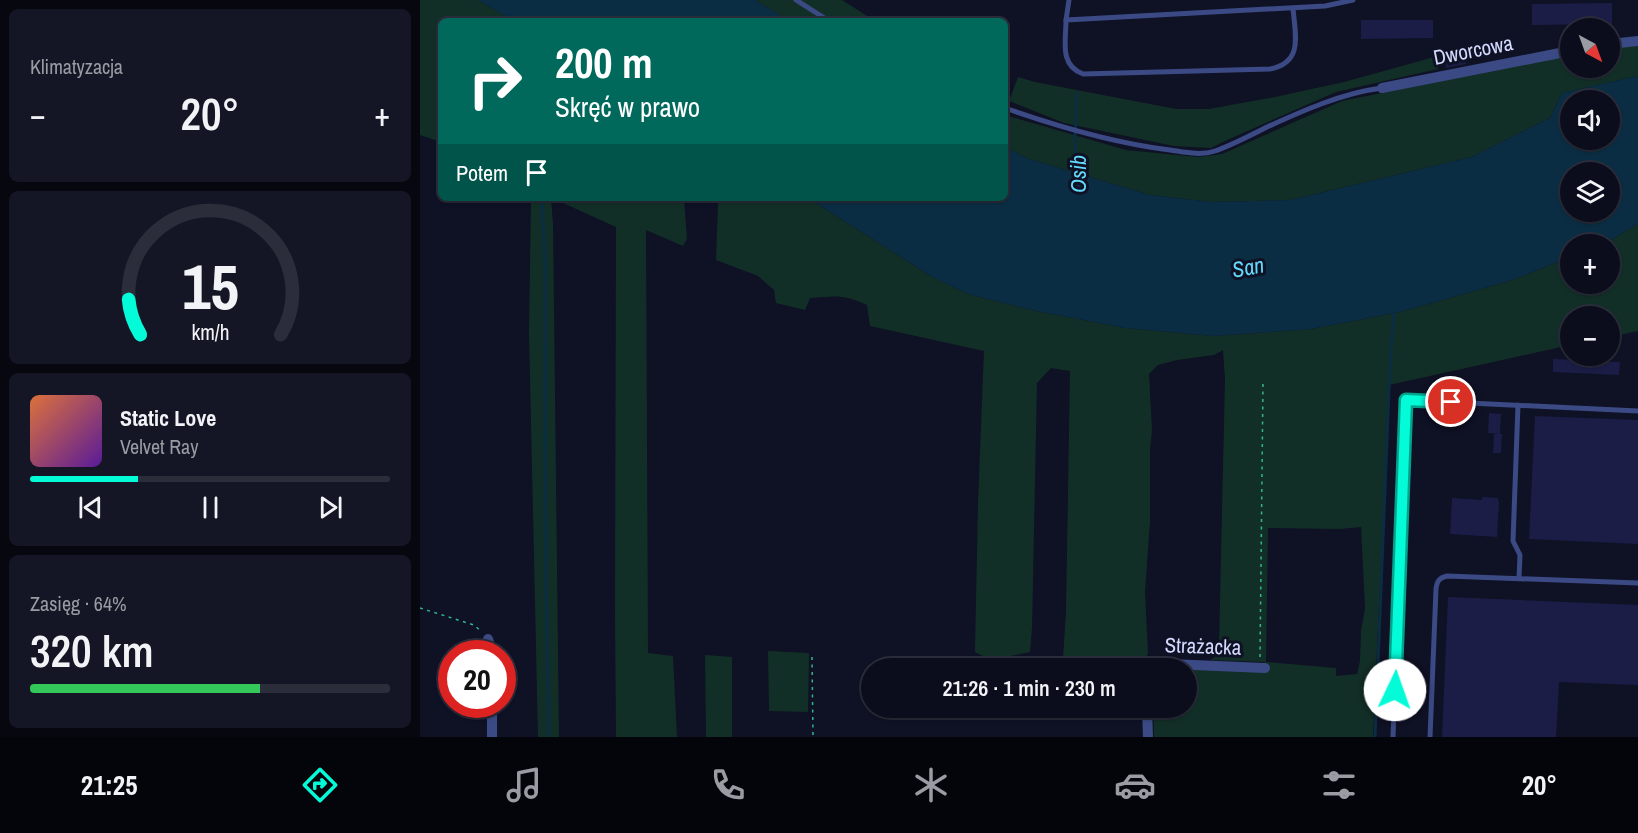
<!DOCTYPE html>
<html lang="pl">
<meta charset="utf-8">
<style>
:root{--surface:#0b0d1c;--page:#141625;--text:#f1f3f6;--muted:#9a9ca3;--line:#2b2d3b;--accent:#03fbd8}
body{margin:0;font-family:"Archivo Narrow",sans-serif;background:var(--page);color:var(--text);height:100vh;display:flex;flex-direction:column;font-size:22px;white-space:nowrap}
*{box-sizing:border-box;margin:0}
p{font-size:20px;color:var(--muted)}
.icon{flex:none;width:33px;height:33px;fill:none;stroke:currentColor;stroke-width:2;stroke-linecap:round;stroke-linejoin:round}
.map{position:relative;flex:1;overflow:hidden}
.drawer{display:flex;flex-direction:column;gap:9px;padding:9px;background:#06070f;width:420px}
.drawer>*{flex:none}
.hud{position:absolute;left:18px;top:18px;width:570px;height:183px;border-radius:9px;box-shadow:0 2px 4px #0004,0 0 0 2px var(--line);background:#00695c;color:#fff;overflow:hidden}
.needle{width:39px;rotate:139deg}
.tools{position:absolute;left:1140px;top:18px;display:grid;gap:12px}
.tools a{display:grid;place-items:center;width:60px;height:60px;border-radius:50%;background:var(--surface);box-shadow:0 2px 4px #0004,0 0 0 2px var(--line);font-size:30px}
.speed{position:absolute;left:18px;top:640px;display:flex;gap:12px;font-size:30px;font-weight:700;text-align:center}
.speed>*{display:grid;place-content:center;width:78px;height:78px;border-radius:50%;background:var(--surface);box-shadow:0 2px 4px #0004,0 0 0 2px var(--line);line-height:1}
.speed .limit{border:9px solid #d22;background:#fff;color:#111}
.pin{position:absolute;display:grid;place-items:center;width:51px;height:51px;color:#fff;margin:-26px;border:3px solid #fff;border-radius:50%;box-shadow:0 2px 6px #0007}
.me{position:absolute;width:66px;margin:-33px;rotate:3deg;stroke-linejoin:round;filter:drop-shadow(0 0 4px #0008)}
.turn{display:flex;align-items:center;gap:21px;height:126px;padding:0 18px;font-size:27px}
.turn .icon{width:78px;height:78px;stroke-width:2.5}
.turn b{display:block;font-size:42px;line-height:51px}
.then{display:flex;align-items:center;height:57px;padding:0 18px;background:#0003;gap:12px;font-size:22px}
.big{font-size:45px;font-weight:600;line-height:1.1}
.drawer .widget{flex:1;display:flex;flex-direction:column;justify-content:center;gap:9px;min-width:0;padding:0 21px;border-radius:9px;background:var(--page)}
.drawer .dial{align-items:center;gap:0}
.dial svg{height:156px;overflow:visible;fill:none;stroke:var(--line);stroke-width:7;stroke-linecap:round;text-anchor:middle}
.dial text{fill:var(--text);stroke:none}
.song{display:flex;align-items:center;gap:18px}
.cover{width:72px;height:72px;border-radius:9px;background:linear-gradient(135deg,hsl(20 70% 55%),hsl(270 70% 35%))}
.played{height:6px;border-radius:3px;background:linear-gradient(90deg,var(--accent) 30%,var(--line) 30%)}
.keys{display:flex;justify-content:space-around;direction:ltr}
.heat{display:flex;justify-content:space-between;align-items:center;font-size:33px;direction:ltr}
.charge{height:9px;border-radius:4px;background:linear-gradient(90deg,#34c759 64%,var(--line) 0)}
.trip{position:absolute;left:441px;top:658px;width:336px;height:60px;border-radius:30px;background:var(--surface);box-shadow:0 2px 4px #0004,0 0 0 2px var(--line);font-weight:600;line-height:60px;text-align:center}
.tab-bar{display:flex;height:96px;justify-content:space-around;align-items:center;background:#04050b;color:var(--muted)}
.tab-bar .icon{width:42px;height:42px}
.tab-bar .on{color:var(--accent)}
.tab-bar b{font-size:27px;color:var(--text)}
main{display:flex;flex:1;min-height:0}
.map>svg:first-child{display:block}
.green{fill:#122f27;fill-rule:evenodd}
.water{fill:#0b2d43;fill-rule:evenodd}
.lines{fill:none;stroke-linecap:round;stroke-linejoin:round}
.stream{stroke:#0b2d43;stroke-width:3}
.building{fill:#1b1d46}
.path{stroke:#31b68e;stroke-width:1.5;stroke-dasharray:3 4.5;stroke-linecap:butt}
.lane{stroke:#3b4a84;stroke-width:5}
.street{stroke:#3b4a84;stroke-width:10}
.route-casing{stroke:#02a38c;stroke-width:15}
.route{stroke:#03fbd8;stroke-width:10}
.labels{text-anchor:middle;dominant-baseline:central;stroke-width:6;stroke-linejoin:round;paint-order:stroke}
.street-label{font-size:21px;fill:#d4d9fe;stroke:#0f1125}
.water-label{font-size:22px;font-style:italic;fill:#63dbfd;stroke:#0f1125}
</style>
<main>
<section class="drawer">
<div class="widget"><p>Klimatyzacja</p>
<div class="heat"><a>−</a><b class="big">20°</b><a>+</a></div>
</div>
<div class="widget dial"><svg viewBox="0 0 100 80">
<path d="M14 69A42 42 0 1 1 86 69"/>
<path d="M14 69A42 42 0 0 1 8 51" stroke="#03fbd8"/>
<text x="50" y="56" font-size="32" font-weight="700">15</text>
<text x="50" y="72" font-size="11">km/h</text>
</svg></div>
<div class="widget">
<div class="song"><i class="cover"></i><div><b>Static Love</b><p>Velvet Ray</p></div></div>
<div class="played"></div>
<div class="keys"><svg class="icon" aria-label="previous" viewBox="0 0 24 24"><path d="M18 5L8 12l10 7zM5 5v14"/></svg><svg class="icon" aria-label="pause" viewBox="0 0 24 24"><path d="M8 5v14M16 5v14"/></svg><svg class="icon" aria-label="next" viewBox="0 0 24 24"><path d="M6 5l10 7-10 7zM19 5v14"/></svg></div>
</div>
<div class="widget"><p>Zasięg · 64%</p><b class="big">320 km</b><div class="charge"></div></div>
</section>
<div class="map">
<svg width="1218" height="737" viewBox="0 0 1218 737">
<rect width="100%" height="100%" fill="#0f1125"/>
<g class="green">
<polygon points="0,0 58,0 94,21 21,21 21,142 0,135"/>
<polygon points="335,0 422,0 455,21 370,21"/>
<polygon points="1218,38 1218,76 1142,93 1130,118 1052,157 870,200 791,202 730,195 606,158 585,147 585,115 706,150 778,157 802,154 922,101 1150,55 1150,68 1190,68 1190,48"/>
<polygon points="1018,56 1020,60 1018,69 916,92 807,140 791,148 754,146 644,123 589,101 598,77 615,82 756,109 789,109 855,97 924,82"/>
<polygon points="111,198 131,198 133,224 139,737 118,737 109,332"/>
<polygon points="132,198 264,198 267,239 263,246 226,230 228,653 253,656 257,737 196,737 195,614 196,227"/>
<path d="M293,198H388L514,278L551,295L612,310L705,328L794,336L891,329L980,312L1093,280L1150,257V284H1190V244H1184L1218,224V331L1190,337V316H1150V345L969,385L953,737H734L733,708H766L767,669L849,672L845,662L790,660L795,657L799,646L805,379L803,350L794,355L757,360L738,365L729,374L732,430L730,449V521L725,592L728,654L722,663L643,658L646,612L650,371L631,368L617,383L612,628L610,652L570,660L555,652L558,502L564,351L450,326L447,305C424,294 415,296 390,298L385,310L356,303L354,290L338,276L296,260L298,204ZM941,527L945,608L941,631L940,661L937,674L916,676V668L846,662L848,528L920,529Z"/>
<polygon points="348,651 389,653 388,712 349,711"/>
<polygon points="285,655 312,657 312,737 286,737"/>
</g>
<g class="water">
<polygon points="58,0 335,0 370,21 94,21"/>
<path d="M1218,76V224L1184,244H1150V257L1093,280L980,312L891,329L794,336L705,328L612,310L551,295L514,278L388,198H585V147L606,158L730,195L791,202L870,200L1052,157L1130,118L1142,93ZM1150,100H1190V140H1150ZM1150,172H1190V212H1150Z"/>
</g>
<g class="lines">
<g class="stream">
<polyline points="656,175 655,138 657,93"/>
<polyline points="122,198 125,261 125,509 129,737"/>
<polyline points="955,737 970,366 974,310"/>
</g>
</g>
<g class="building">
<polygon points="1192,3 1192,24 1112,25 1112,4"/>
<polygon points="941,20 1013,20 1013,38 941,39"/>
<polygon points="1045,56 1046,64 1026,68 1025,60"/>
<polygon points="1133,359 1200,362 1199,375 1133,372"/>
<polygon points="1069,413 1081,414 1080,434 1068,433"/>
<polygon points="1115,416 1218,420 1218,544 1109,539"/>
<polygon points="1074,434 1082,434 1081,453 1073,453"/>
<polygon points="1062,497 1078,498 1078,501 1079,501 1077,537 1030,534 1032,498 1062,500"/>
<polygon points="1028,597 1218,605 1218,685 1139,682 1136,737 1022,737"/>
</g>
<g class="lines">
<g class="path">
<polyline points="0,608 54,625 62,632"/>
<polyline points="392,657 393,737"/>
<polyline points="840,657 843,383"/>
</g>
<g class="lane">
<polyline points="376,0 409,21"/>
<polyline points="649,0 646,20 905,6 933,0"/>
<path d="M646,20C646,41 639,65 663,74L850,69C884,62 875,35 873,8"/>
<path d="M585,108C639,127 693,143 750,150C764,152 780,156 795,151C812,145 829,136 845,128C882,111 922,93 962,88"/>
<polyline points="1098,405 1093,541 1100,555 1099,578"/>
<polyline points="973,737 986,400 1218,411"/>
<path d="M1010,737L1016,589C1017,581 1019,578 1027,576L1218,583"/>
</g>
<g class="street">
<polyline points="1190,44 1218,41"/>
<polyline points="962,88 1150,51"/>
<polyline points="68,639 73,654"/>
<polyline points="726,669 726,663 845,668"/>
<polyline points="727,708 728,737"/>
<polyline points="72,737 72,705"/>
</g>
</g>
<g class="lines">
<defs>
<polyline id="route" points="975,690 986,400 1031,402"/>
</defs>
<use href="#route" class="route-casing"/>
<use href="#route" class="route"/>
</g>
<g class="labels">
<g class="street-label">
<text transform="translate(1053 50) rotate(-11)">Dworcowa</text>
<text transform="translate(783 646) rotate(2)">Strażacka</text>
</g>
<g class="water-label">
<text transform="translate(658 174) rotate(-90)">Osib</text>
<text transform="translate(828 267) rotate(-10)">San</text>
</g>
</g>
</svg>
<div class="tools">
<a><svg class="needle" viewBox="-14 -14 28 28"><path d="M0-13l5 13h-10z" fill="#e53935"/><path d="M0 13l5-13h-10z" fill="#9a9ca3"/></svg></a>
<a><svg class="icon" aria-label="sound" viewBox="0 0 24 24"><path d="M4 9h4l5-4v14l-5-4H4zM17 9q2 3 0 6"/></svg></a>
<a><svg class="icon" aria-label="layers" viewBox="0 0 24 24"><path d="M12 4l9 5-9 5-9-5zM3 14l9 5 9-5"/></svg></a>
<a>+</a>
<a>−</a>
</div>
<div class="speed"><div class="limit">20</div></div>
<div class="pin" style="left:1031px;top:402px;background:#d93025"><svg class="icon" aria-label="arrive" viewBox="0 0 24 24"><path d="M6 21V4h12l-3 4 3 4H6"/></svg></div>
<svg class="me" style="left:975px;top:690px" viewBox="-20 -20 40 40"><circle r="19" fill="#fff"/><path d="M0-13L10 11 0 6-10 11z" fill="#03fbd8"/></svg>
<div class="trip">21:26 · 1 min · 230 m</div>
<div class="hud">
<div class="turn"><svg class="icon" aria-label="right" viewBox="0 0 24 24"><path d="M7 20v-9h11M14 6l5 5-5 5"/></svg><div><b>200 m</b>Skręć w prawo</div></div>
<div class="then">Potem<svg class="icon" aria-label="arrive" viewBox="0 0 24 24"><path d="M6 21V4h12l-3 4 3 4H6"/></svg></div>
</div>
</div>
</main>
<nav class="tab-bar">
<b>21:25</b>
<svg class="icon on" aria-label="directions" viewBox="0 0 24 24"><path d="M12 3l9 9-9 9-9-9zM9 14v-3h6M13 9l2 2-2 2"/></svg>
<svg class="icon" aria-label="music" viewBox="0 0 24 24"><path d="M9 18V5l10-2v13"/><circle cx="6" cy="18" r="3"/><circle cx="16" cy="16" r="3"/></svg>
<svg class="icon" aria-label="phone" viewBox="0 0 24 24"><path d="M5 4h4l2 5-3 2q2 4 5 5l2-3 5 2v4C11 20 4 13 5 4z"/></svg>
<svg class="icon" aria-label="climate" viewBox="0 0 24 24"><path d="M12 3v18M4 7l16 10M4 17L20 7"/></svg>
<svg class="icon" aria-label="car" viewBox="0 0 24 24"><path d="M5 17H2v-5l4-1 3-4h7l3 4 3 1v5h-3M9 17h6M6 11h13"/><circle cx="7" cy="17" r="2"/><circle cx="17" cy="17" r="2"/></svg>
<svg class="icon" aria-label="filters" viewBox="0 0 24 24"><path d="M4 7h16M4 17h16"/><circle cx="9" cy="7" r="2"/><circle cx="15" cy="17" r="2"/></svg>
<b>20°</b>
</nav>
